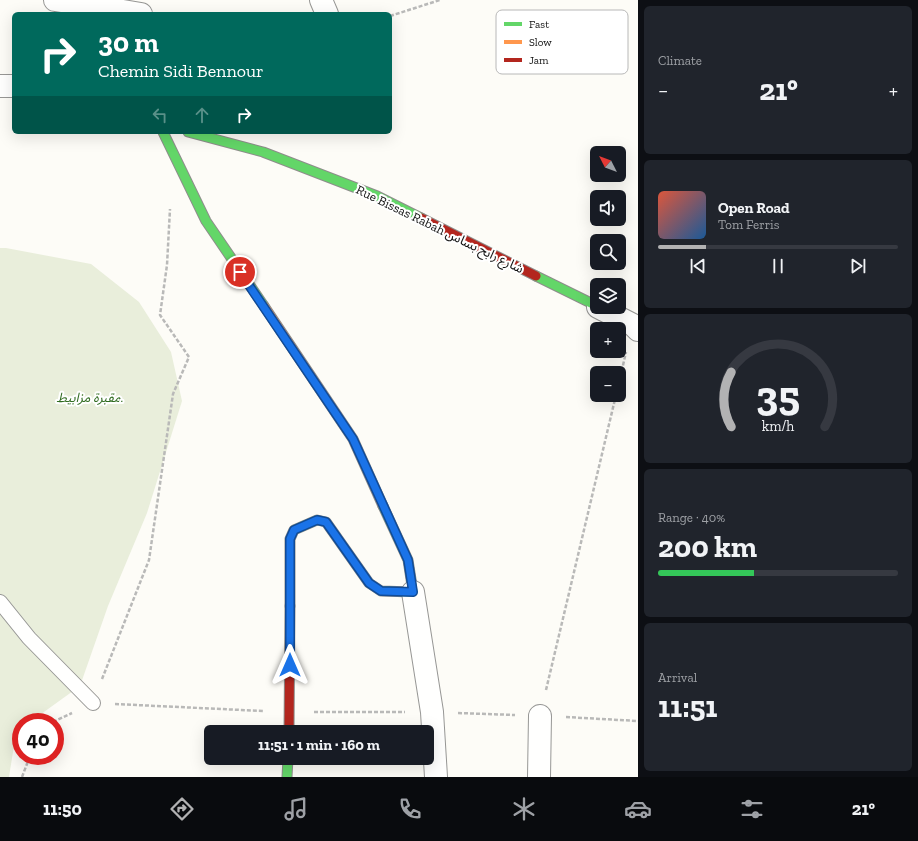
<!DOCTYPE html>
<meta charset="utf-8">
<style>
:root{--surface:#171b24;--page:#20242c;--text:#f1f3f6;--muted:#9ea1a6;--line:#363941;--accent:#b2b2b3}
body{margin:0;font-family:"Zilla Slab","Noto Sans Arabic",serif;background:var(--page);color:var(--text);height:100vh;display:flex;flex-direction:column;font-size:15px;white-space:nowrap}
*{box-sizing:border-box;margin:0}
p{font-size:13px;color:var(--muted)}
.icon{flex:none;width:22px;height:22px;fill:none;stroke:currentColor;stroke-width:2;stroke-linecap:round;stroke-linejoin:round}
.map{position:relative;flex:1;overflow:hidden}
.details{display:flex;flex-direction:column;gap:6px;padding:6px;background:#0d0f14;width:280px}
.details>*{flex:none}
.hud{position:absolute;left:12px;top:12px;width:380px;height:122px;border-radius:6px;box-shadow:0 4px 16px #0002;background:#00695c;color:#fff;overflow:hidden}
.needle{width:26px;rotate:312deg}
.controls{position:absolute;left:590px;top:146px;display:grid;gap:8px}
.controls a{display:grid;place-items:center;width:36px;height:36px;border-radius:6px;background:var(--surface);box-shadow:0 4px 16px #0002;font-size:20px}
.speed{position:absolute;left:12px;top:713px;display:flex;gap:8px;font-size:20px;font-weight:700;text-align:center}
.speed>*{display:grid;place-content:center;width:52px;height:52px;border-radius:50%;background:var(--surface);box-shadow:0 4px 16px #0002;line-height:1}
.speed .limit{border:6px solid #d22;background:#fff;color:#111}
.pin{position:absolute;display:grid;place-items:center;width:34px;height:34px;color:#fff;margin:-17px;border:2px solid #fff;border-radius:50%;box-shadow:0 1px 4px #0007}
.me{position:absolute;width:44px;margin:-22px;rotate:0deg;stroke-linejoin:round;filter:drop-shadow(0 0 3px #0008)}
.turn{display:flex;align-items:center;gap:14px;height:84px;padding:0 20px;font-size:18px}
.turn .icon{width:52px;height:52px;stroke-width:2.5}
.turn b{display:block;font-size:28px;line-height:34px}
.lanes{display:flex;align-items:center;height:38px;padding:0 20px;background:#0003;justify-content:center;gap:20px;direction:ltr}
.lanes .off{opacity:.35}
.big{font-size:30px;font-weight:800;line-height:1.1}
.details .tile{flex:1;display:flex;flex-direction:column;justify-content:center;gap:6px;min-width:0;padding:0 14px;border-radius:6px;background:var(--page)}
.details .dial{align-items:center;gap:0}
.dial svg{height:104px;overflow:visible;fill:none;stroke:var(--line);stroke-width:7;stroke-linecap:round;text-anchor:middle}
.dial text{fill:var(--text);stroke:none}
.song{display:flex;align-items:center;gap:12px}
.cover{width:48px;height:48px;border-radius:6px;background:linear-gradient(135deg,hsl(10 70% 55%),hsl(210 70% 35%))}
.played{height:4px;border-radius:2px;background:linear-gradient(90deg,var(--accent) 20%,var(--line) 20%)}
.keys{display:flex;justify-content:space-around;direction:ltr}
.heat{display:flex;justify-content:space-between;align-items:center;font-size:22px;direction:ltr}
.charge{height:6px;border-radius:3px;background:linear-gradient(90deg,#34c759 40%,var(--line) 0)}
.trip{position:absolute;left:204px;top:725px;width:230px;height:40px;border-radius:6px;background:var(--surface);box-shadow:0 4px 16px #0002;font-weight:800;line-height:40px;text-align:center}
.tab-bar{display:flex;height:64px;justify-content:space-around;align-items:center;background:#090b0e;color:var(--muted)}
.tab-bar .icon{width:28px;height:28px}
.tab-bar .on{color:var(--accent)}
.tab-bar b{font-size:18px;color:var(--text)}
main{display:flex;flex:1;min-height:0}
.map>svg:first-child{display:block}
.cemetery{fill:#e9eedb}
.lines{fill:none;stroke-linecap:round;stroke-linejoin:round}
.lane-casing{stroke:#979795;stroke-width:16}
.street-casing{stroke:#979795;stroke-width:24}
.fast-casing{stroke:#8e8d8b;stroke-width:11}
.slow-casing{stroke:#8e8d8b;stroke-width:11}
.jam-casing{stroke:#8e8d8b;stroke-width:11}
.path{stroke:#b9b9b8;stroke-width:2.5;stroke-dasharray:4 2;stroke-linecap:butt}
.lane{stroke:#fffffe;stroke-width:14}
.street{stroke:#fffffe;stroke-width:22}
.fast{stroke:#63d668;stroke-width:9}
.slow{stroke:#ff974d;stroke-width:9}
.jam{stroke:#b3261e;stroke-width:9}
.route-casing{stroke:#114b97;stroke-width:10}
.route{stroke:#1a73e8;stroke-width:7}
.labels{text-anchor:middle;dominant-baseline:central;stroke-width:4;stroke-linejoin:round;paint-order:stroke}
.street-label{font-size:13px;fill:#111;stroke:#fff}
.park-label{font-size:13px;font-style:italic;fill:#2f6b1f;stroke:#fff}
.key{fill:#fff;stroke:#b8b8b8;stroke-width:1}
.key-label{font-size:11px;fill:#111}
</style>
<main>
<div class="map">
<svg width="638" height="777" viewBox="0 0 638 777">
<rect width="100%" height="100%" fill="#fdfcf7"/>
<polygon class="cemetery" points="0,248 6,248 91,264 139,302 171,352 182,401 147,513 108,606 80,686 30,722 21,722 21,729 16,733 9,777 0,777"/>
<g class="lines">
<defs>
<polyline id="lane" points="0,602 29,638 93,703"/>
<g id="street">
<polyline points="55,0 141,14"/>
<polyline points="321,0 327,14"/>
<polyline points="0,86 14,86"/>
<polyline points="598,307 633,325 638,330"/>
<polyline points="413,592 432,712 436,777"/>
<polyline points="539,777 540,716"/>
</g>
<g id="fast">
<polyline points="163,132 206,221 264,306"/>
<polyline points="188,132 263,152 377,196 421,218"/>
<polyline points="536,276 597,306"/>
<polyline points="290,606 290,539 294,530 317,520 326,522 369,583 381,591 413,592 408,560 383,506"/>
<polyline points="287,777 288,758"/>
</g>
<polyline id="slow" points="264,306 353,439 383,506"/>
<g id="jam">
<polyline points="421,218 536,276"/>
<polyline points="289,732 290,606"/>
</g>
</defs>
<use href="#lane" class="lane-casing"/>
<use href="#street" class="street-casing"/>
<use href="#fast" class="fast-casing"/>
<use href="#slow" class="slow-casing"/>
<use href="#jam" class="jam-casing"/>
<g class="path">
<polyline points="390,16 440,0"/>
<polyline points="619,383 626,352"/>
<polyline points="102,679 149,560 173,394 189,357 160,315 167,265 170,209"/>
<polyline points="546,690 616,395"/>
<polyline points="115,704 263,711"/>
<polyline points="314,712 405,712"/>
<polyline points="458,713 515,715"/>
<polyline points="566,717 638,721"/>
<polyline points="53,722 72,713"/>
<polyline points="22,777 30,756"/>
</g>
<use href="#lane" class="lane"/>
<use href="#street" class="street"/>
<use href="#fast" class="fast"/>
<use href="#slow" class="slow"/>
<use href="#jam" class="jam"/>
</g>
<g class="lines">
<defs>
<polyline id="route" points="240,272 353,439 408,560 413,592 381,591 369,583 326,522 317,520 294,530 290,539 290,665"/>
</defs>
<use href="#route" class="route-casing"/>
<use href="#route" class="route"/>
</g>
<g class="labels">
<g class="street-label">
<text transform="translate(440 229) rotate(26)">Rue Bissas Rabah شارع رابح بساس</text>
</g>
<g class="park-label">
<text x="90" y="397">مقبرة مزابيط.</text>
</g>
</g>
<rect x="496" y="10" width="132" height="64" rx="6" class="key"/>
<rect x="504" y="22" width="18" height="4" fill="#63d668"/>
<rect x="504" y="40" width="18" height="4" fill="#ff974d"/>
<rect x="504" y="58" width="18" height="4" fill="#b3261e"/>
<g class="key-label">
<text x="529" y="28">Fast</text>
<text x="529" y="46">Slow</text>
<text x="529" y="64">Jam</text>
</g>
</svg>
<div class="controls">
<a><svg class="needle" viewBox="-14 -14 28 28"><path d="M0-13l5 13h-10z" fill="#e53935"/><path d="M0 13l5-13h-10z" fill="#9ea1a6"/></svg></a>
<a><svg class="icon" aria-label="sound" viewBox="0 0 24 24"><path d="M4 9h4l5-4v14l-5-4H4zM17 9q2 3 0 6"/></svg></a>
<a><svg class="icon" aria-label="search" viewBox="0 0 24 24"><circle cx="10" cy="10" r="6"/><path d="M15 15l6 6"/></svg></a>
<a><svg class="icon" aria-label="layers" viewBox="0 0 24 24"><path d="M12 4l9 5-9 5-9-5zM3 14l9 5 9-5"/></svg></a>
<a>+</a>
<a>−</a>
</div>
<div class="speed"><div class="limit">40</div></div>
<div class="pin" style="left:240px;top:272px;background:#d93025"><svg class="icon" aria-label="arrive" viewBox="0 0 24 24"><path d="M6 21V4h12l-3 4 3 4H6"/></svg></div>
<svg class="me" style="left:290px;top:665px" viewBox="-20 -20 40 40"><path d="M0-17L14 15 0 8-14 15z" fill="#1a73e8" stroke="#fff" stroke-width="4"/></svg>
<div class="trip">11:51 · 1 min · 160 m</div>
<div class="hud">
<div class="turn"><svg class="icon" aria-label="right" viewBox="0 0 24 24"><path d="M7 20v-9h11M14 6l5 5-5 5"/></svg><div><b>30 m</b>Chemin Sidi Bennour</div></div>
<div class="lanes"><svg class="icon off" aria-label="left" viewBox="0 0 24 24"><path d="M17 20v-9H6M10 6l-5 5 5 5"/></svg><svg class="icon off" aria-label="ahead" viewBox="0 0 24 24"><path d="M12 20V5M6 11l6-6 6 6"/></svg><svg class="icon" aria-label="right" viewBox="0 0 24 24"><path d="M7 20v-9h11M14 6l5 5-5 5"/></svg></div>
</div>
</div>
<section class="details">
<div class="tile"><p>Climate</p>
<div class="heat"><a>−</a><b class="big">21°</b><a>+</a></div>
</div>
<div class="tile">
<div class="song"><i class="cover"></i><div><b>Open Road</b><p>Tom Ferris</p></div></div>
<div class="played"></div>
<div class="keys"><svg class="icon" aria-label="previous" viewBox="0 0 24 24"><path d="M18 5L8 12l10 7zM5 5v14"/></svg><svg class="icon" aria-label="pause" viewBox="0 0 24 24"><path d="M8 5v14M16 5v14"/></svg><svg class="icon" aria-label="next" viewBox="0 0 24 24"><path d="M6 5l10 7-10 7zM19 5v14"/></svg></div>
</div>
<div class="tile dial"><svg viewBox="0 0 100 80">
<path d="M14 69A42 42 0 1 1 86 69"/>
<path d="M14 69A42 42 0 0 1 14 27" stroke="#b2b2b3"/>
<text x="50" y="56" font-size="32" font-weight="700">35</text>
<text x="50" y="72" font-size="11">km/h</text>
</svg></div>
<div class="tile"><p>Range · 40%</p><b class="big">200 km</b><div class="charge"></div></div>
<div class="tile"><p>Arrival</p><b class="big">11:51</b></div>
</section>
</main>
<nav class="tab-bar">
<b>11:50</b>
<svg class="icon on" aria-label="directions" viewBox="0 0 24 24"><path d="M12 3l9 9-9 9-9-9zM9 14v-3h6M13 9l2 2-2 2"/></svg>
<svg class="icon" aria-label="music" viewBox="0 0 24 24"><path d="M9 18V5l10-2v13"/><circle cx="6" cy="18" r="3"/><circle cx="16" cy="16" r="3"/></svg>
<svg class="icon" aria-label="phone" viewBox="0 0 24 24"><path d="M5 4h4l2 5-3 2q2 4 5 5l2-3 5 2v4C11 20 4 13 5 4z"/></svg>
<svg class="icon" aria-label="climate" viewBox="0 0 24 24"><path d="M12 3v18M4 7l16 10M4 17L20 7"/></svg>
<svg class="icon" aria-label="car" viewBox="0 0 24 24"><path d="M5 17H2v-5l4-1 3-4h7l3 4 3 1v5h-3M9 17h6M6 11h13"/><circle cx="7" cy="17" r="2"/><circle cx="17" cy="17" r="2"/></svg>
<svg class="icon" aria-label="filters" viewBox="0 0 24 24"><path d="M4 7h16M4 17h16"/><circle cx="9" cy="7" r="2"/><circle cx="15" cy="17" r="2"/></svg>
<b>21°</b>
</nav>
